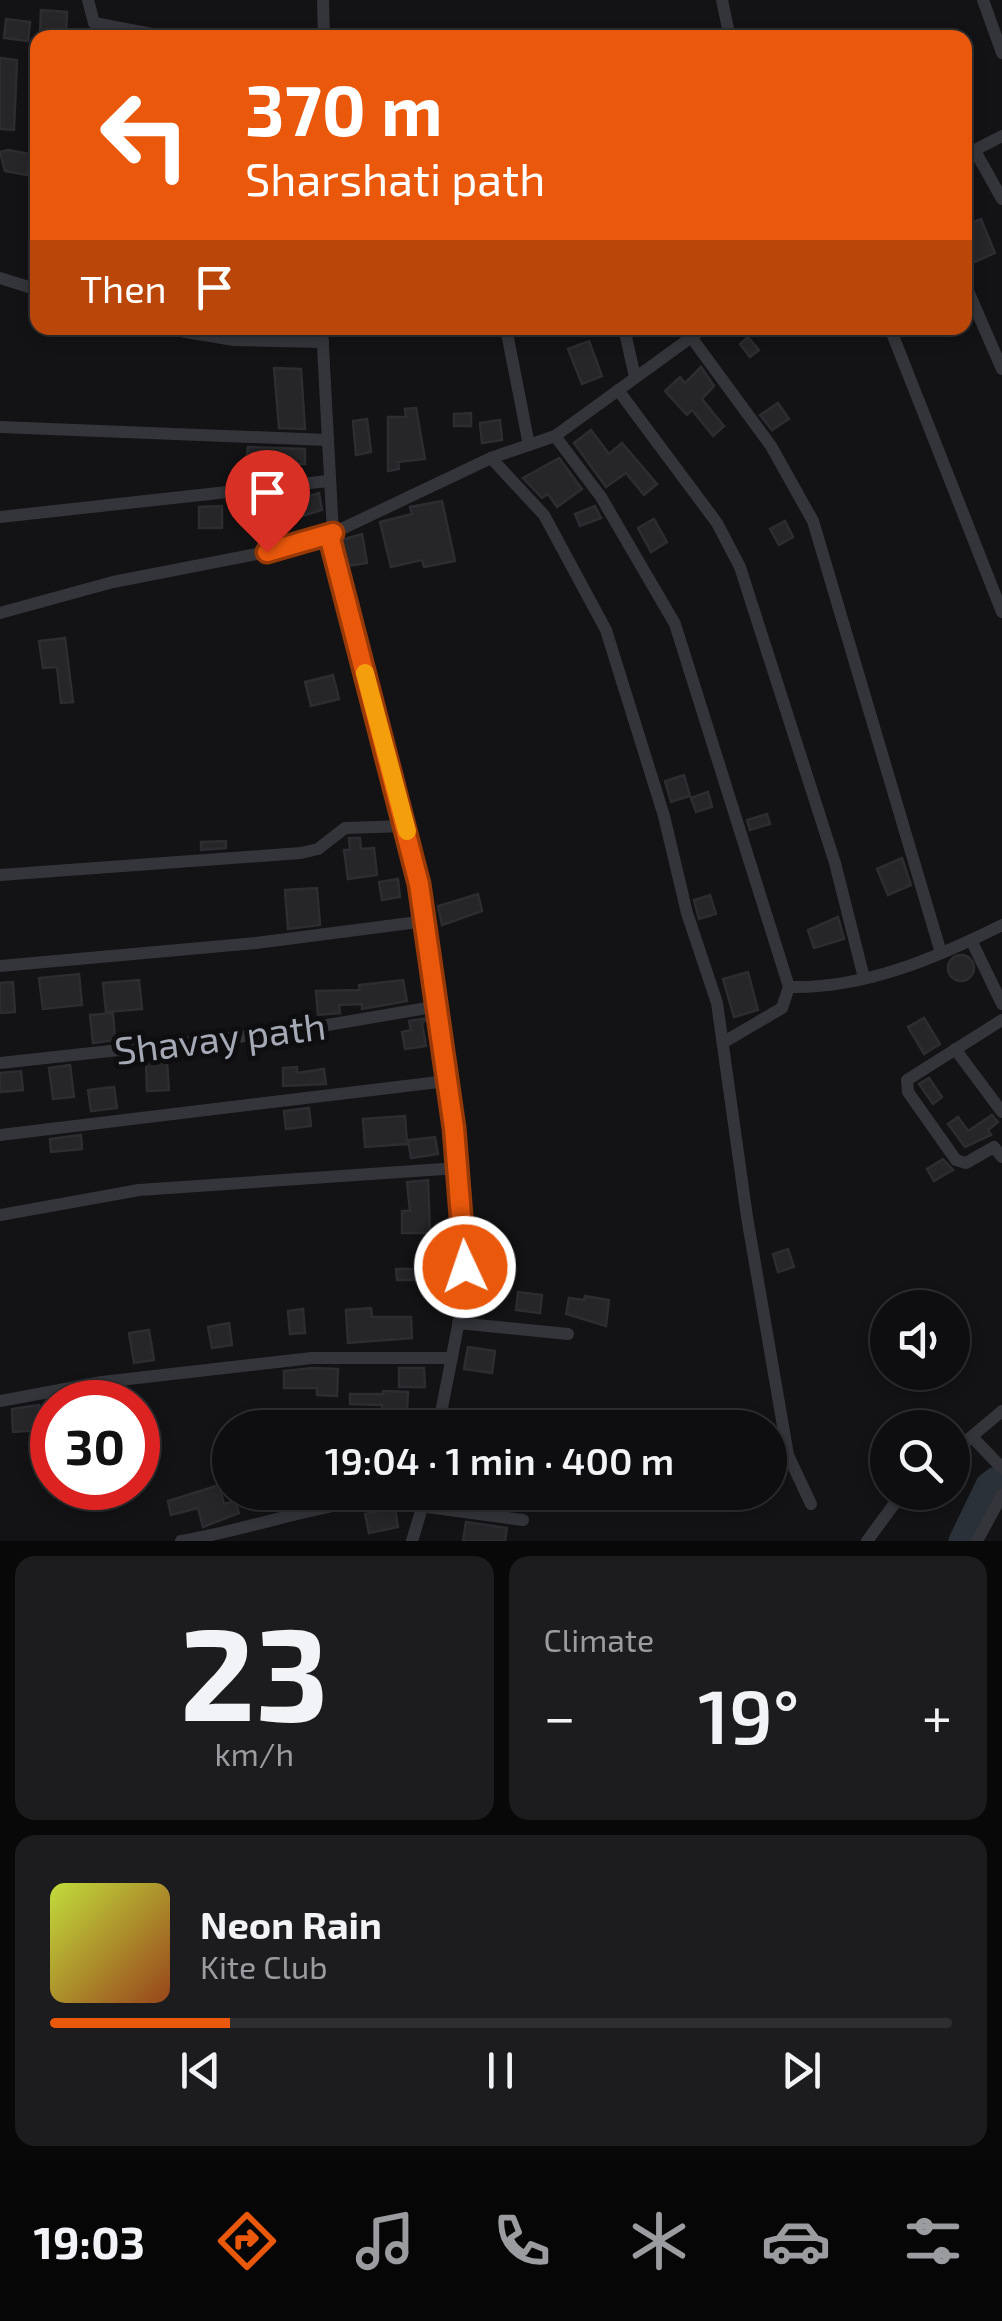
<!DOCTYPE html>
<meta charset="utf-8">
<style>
:root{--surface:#0e0e10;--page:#1c1c1e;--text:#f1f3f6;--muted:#9b9c9f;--line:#2e2e30;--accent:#ea580c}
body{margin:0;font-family:"Exo 2",sans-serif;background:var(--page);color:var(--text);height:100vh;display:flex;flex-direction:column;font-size:38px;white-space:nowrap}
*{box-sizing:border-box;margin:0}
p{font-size:32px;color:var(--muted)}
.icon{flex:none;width:55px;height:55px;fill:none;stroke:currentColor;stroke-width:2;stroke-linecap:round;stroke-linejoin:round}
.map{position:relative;height:1541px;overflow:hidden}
.side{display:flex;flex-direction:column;gap:15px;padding:15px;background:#080809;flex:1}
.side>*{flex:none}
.guide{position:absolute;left:30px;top:30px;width:942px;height:305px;border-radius:20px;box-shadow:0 5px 15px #0003,0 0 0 2px var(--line);background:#ea580c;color:#fff;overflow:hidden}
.fabs{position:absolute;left:870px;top:1290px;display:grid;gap:20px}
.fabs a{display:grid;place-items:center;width:100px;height:100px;border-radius:50%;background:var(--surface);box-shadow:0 5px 15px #0003,0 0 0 2px var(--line);font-size:50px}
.speed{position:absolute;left:30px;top:1380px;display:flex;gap:20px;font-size:50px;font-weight:700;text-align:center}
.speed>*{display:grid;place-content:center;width:130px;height:130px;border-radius:50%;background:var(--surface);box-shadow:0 5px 15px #0003,0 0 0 2px var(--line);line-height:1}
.speed .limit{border:15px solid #d22;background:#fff;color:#111}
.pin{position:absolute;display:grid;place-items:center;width:85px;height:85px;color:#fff;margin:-102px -42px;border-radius:50% 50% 50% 0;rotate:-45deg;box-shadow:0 0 10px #0007}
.pin .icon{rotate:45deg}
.me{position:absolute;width:110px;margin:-55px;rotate:357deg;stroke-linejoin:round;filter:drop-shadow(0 0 8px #0008)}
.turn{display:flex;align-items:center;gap:35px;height:210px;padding:0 50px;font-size:45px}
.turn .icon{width:130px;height:130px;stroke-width:2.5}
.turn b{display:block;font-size:70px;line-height:85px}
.then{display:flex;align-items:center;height:95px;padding:0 50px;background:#0003;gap:20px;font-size:38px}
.big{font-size:75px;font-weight:600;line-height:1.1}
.side .widget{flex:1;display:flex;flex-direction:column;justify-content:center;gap:15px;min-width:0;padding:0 35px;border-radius:20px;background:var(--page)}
.side .dial{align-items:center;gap:0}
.dial b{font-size:130px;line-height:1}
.song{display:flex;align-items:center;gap:30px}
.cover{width:120px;height:120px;border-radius:15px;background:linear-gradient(135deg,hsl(70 70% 55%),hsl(20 70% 35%))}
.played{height:10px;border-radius:5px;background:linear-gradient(90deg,var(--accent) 20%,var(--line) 20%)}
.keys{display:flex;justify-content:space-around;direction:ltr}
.heat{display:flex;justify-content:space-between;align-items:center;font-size:55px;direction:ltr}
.side .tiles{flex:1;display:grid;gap:15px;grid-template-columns:1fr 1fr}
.widget:last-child{grid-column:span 2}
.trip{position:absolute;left:212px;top:1410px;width:575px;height:100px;border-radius:50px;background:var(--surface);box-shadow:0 5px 15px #0003,0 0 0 2px var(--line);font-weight:600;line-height:100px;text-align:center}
.tabs{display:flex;height:160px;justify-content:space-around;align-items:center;background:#060606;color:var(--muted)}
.tabs .icon{width:70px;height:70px}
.tabs .current{color:var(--accent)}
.tabs b{font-size:45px;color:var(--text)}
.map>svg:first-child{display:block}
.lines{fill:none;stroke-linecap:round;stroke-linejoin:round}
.river{stroke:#2a3138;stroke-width:25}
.building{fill:#262629;stroke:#2d2d31;stroke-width:2.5}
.minor{stroke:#34353a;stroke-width:12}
.route-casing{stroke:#983908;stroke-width:25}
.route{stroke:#ea580c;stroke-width:18}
.slow{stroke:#f59e0b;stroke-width:18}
.labels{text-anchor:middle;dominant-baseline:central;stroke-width:10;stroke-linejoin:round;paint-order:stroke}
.street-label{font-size:38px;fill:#a5a9b5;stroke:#0e0e10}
</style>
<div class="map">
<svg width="1002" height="1541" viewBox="0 0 1002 1541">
<rect width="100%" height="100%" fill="#131315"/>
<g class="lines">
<polyline class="river" points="961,1541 988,1485 996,1479"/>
</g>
<g class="building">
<polygon points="41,10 67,12 66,34 40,32"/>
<polygon points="6,19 30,22 28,41 4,38"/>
<polygon points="0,58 17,60 14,130 0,129"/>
<polygon points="8,150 30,154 27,175 5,171 0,152"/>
<polygon points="981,219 995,253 965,266 965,225"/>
<polygon points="748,337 759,350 750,357 740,344"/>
<polygon points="589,341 602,376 582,384 568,349"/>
<polygon points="701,367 714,386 702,399 724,426 713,436 692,410 687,415 665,391 680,377 685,383"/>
<polygon points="274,368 301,369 305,429 279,428"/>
<polygon points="778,403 789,419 772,430 760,415"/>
<polygon points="416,408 425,459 398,462 399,469 388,471 388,417 406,417 405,409"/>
<polygon points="471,413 471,426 454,426 454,414"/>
<polygon points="367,419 371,452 356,455 353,421"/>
<polygon points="500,420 502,440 482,443 480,423"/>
<polygon points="591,430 609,454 622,443 657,484 644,495 626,473 606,487 574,443"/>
<polygon points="248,447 305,449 305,464 266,465 267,472 244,473"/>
<polygon points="559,458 582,489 557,507 548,494 542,498 523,478"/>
<polygon points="319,493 322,510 296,518 291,501"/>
<polygon points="442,501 455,561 424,567 422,560 391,567 380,522 412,514 410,507"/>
<polygon points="222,506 222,528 199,528 199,507"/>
<polygon points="595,506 601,518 580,526 575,514"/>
<polygon points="274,515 289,516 288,529 274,528"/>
<polygon points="654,519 667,542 651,552 638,528"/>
<polygon points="785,521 793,537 779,545 770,529"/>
<polygon points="362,534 367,563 347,566 341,540"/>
<polygon points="65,638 73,702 61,703 57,667 43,668 39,641"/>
<polygon points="333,675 339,699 311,706 305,682"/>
<polygon points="684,775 690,796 671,802 665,781"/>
<polygon points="708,792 712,807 696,812 691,798"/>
<polygon points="767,814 770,824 750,830 747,820"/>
<polygon points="349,838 360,838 361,849 374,848 377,875 348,879 344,850 350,850"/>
<polygon points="226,841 226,848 201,850 201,842"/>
<polygon points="902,858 911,885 888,895 877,869"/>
<polygon points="398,879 400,897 382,900 379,882"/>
<polygon points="317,888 320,925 288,929 285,890"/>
<polygon points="478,894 482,911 442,925 438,906"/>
<polygon points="710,895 716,914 699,919 694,900"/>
<polygon points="838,917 844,939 814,948 808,930"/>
<circle cx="961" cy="968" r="13"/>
<polygon points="748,972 758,1010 734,1017 723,979"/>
<polygon points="79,974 82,1005 43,1009 39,978"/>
<polygon points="139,980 142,1009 106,1012 103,983"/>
<polygon points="403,980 407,1001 362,1009 362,1004 339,1005 340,1013 318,1015 316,991 360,990 359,985"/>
<polygon points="13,982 15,1012 0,1013 0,983"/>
<polygon points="113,1013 115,1040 93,1043 90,1015"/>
<polygon points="428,1018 422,1023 426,1046 405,1049 402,1032 411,1030 409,1021"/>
<polygon points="924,1018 940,1044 924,1054 908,1027"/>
<polygon points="167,1061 169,1090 147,1091 146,1062"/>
<polygon points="70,1065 74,1097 53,1099 49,1068"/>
<polygon points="297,1067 297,1073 324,1069 326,1084 283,1086 283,1068"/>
<polygon points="21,1071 23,1090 0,1092 0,1073"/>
<polygon points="929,1078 942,1097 933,1104 919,1084"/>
<polygon points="114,1087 117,1108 91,1111 88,1090"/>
<polygon points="309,1108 311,1126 286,1129 284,1111"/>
<polygon points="992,1115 998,1122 988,1130 991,1135 965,1147 948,1124 958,1117 968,1131"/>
<polygon points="405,1116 407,1144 365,1147 363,1119"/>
<polygon points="81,1135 82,1149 51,1152 50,1139"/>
<polygon points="435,1137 438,1154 411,1158 408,1140"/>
<polygon points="943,1159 953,1170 934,1181 927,1169"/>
<polygon points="428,1180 430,1233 402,1233 402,1211 410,1211 407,1182"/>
<polygon points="788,1249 794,1267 778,1272 773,1254"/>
<polygon points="420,1259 448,1259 447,1280 420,1279"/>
<polygon points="396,1269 416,1269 417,1280 397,1280"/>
<polygon points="518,1292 542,1295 540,1313 516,1310"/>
<polygon points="585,1296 609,1300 606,1326 566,1314 569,1298 584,1300"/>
<polygon points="371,1308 372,1317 411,1317 412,1338 348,1343 346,1310"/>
<polygon points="303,1309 305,1333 290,1334 288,1311"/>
<polygon points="229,1323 232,1345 212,1348 208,1327"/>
<polygon points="149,1330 154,1360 134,1363 129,1333"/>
<polygon points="468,1347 495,1351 492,1373 464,1369"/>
<polygon points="312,1368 338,1369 337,1396 317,1395 317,1388 284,1388 284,1371"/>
<polygon points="399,1368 424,1368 425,1387 399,1387"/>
<polygon points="383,1391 408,1392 406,1428 387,1428 389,1412 382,1412 382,1405 350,1404 350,1394 383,1394"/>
<polygon points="39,1405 41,1430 13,1432 12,1409"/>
<polygon points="219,1485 224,1504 235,1501 239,1513 203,1527 198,1508 171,1515 168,1501"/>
<polygon points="530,1492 553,1492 550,1508 528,1504"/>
<polygon points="395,1508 398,1527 369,1533 365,1514"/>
<polygon points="466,1522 507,1528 505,1541 463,1541"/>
</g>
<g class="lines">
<g class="minor">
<polyline points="88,0 94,23 173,38"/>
<polyline points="323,0 324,38"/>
<polyline points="722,0 730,38"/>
<polyline points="983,0 1002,53"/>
<polyline points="34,77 38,77"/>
<polyline points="975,151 1002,199"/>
<polyline points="965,155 1002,136"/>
<polyline points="0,278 38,290"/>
<polyline points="965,284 1002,369"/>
<polyline points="162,328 234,340 323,342"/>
<polyline points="322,328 333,533 330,539 419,884 454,1128 465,1290 438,1428"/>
<polyline points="506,328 529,445"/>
<polyline points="624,328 635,377"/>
<polyline points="890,328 1002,612"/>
<polyline points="691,337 771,446 813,521 941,953"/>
<polyline points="618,390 717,523 740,567 835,863 864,978"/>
<polyline points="0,427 327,440"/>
<polyline points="555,436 601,497 675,624 789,987 782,1008 724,1042"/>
<polyline points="491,458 544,515 606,630 664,816 687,913 717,1003 747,1217 788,1455 811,1504"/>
<polyline points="0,517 328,481"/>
<polyline points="0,613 113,582 267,552 333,533 491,458 555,436 704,328"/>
<polyline points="0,875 301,853 318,849 345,828 406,826"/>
<polyline points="971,940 1002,1004"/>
<polyline points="0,966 256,943 426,921"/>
<path d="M789,987C864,989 936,958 1002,925"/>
<polyline points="1002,1020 907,1080 908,1092 956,1160 966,1163 994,1147 1002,1157"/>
<polyline points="955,1049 1002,1112"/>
<polyline points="0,1063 292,1031 439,1006"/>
<polyline points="0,1135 447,1081"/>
<polyline points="0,1215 139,1190 458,1168"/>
<polyline points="458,1323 568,1334"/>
<polyline points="0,1401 102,1382 312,1358 452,1358"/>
<polyline points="973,1438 1002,1468"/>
<polyline points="952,1453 1002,1411"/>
<polyline points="420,1506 523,1520"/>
<path d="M181,1541C260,1528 347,1492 426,1498"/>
<polyline points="412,1541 424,1501"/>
<polyline points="867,1541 903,1492"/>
<polyline points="977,1541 1002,1495"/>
</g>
</g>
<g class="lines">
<defs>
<polyline id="route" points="267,552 333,533 330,539 419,884 454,1128 465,1267"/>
</defs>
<use href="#route" class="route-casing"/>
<use href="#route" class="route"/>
<polyline class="slow" points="365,673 407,831"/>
</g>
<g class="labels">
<g class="street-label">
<text transform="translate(220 1037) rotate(-7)">Shavay path</text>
</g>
</g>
</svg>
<div class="fabs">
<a><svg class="icon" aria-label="sound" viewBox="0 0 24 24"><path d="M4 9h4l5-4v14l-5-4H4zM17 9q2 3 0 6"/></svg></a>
<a><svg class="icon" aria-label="search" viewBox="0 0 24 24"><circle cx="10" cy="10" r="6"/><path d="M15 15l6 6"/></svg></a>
</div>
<div class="speed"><div class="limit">30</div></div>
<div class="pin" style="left:267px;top:552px;background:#d93025"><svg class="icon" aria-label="arrive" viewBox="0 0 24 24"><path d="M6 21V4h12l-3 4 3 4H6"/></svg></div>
<svg class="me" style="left:465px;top:1267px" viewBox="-20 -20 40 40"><circle r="17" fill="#ea580c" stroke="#fff" stroke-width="3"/><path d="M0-11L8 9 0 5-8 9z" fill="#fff"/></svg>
<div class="trip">19:04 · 1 min · 400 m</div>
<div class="guide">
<div class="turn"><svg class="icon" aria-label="left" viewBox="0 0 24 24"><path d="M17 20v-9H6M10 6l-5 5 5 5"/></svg><div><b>370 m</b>Sharshati path</div></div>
<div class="then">Then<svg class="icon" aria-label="arrive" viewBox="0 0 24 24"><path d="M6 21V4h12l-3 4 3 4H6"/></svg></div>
</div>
</div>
<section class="side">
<div class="tiles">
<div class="widget dial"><b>23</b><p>km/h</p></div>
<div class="widget"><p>Climate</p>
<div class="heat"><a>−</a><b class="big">19°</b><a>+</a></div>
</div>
<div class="widget">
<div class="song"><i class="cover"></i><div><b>Neon Rain</b><p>Kite Club</p></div></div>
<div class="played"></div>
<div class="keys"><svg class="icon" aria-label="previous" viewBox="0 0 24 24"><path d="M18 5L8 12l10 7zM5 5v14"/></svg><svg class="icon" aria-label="pause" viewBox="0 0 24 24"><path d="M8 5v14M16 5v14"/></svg><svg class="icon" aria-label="next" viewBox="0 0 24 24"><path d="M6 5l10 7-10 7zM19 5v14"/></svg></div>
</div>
</div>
</section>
<nav class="tabs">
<b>19:03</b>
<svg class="icon current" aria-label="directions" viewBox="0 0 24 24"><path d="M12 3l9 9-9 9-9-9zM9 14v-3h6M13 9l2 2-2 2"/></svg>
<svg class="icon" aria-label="music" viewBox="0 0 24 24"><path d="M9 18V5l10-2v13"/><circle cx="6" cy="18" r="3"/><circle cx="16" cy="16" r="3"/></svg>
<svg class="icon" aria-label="phone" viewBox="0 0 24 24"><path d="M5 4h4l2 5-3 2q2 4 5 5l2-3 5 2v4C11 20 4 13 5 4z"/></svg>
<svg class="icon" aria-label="climate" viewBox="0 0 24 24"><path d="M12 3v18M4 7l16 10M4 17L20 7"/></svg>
<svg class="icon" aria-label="car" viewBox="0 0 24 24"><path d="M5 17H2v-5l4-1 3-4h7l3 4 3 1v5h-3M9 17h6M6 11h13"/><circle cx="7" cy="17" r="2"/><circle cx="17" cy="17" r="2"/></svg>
<svg class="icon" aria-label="filters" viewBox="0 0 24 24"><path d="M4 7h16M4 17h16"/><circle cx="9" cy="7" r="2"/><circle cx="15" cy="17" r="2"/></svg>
</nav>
